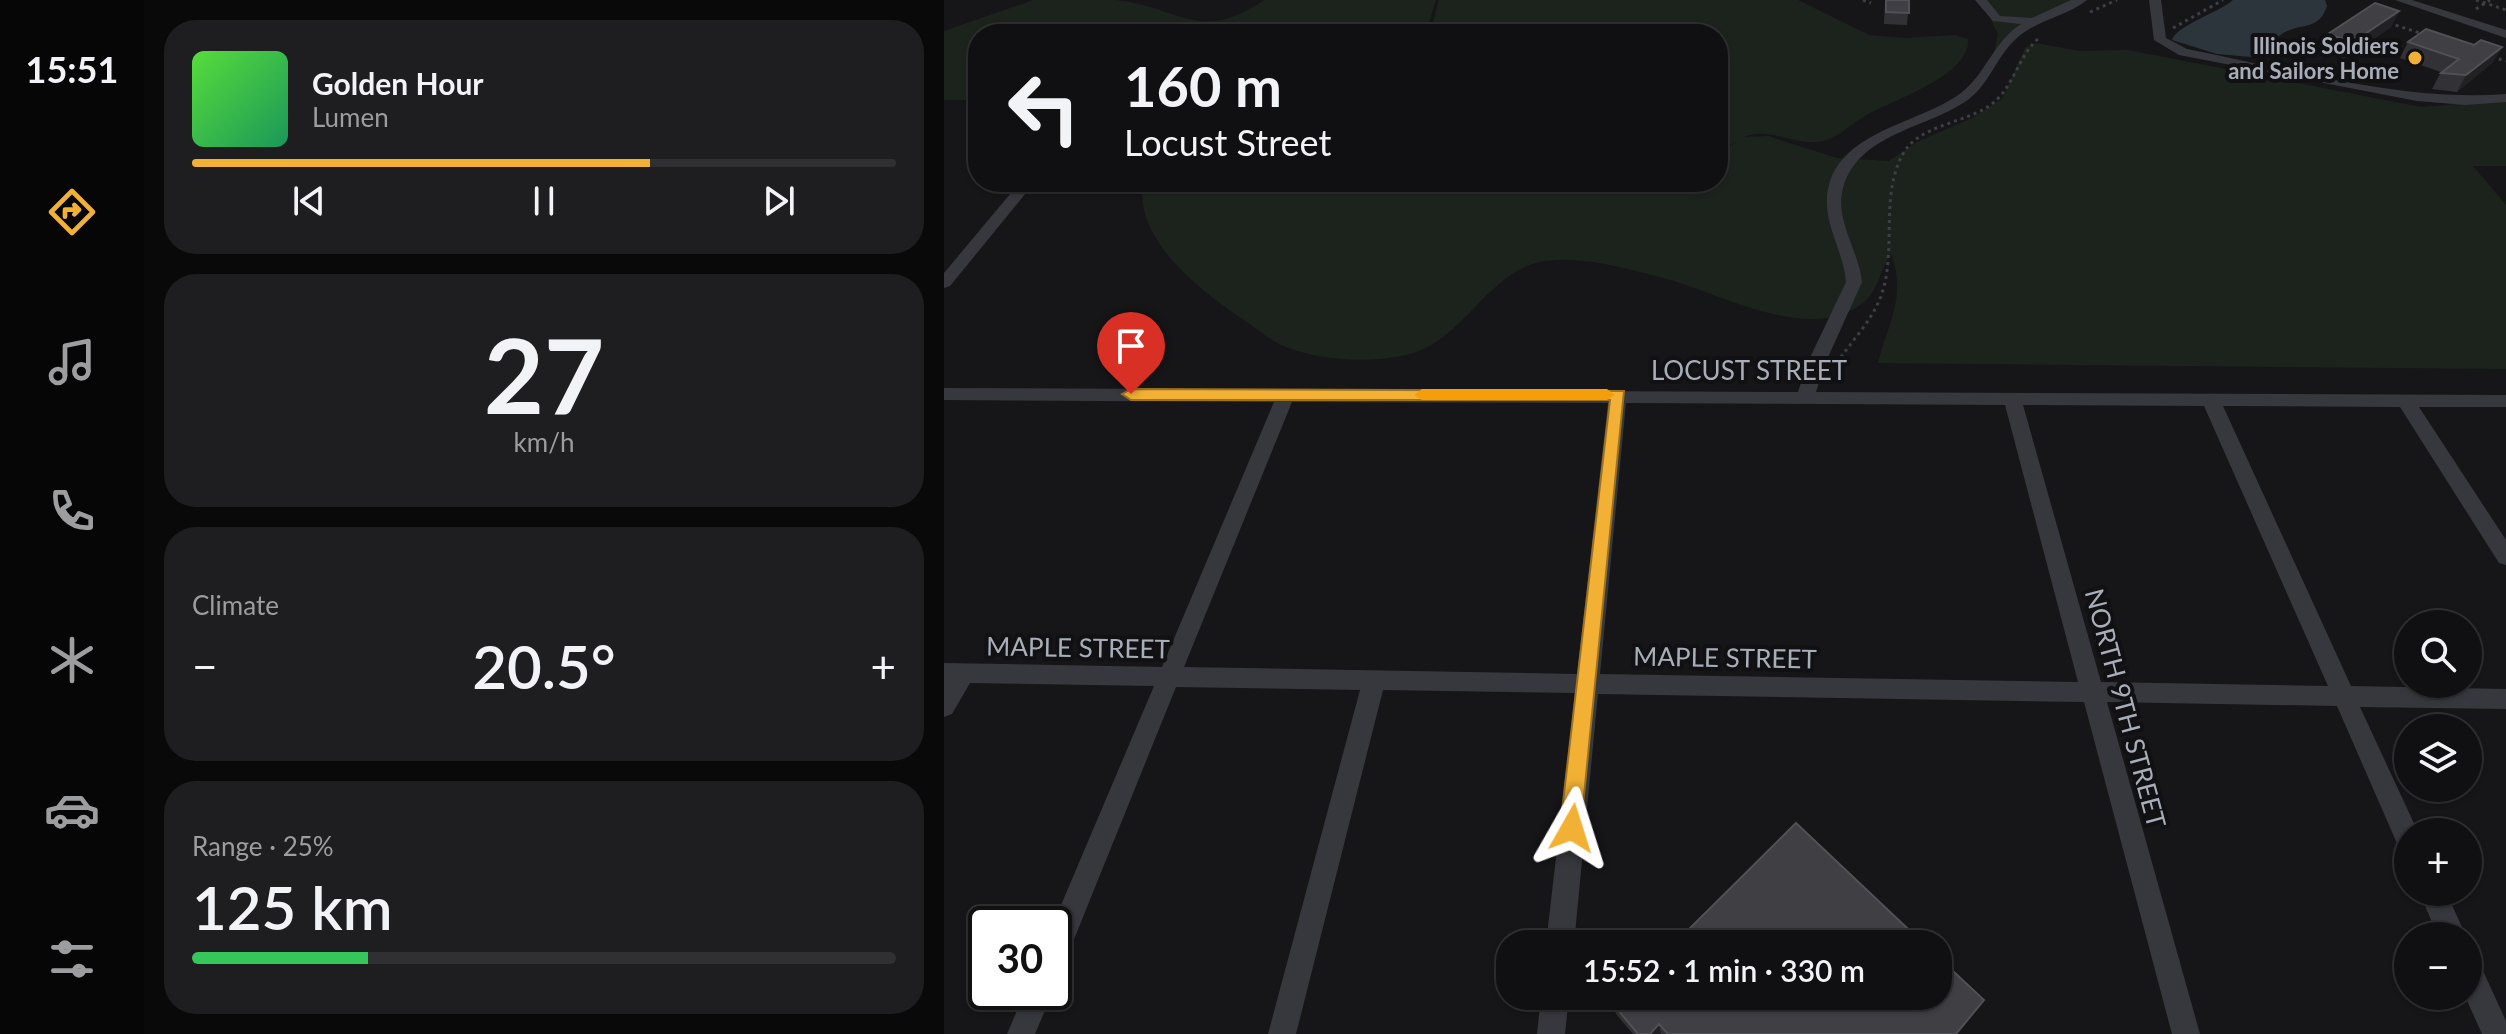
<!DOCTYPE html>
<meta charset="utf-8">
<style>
:root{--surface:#101012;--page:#1e1e20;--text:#f1f3f6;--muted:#9c9d9f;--line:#303032;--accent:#f2b134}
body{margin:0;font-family:Lato,sans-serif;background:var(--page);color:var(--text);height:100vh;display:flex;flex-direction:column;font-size:30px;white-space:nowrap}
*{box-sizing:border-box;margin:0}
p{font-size:26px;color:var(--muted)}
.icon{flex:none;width:44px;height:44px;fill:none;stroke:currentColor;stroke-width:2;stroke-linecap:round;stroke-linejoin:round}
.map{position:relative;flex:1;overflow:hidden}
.sheet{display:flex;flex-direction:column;gap:20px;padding:20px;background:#09090a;width:800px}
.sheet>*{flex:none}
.top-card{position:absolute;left:24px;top:24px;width:760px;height:168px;border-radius:32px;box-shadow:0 2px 6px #0004,0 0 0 2px var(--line);background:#101012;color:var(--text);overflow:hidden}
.buttons{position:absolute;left:1450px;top:610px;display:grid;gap:16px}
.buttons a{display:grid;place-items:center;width:88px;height:88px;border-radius:50%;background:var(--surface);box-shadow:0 2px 6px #0004,0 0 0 2px var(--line);font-size:40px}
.speed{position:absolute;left:24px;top:906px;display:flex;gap:16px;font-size:40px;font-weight:700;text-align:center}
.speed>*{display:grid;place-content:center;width:104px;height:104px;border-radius:50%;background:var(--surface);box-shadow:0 2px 6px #0004,0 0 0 2px var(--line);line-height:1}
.speed .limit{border:4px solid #111;border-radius:12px;background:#fff;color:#111}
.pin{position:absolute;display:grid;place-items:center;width:68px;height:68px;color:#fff;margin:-82px -34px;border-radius:50% 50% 50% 0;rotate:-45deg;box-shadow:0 0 8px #0007}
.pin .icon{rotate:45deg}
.me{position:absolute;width:88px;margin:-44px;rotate:6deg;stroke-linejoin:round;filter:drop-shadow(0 0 6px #0008)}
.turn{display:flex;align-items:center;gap:28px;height:168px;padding:0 24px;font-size:36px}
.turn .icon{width:104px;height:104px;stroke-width:2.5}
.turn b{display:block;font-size:56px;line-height:68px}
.big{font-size:60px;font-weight:600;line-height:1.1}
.sheet .widget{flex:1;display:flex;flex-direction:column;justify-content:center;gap:12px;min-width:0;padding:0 28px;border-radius:32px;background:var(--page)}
.sheet .dial{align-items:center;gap:0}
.dial b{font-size:104px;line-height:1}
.song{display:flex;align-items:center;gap:24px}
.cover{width:96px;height:96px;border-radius:12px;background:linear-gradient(135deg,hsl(110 70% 55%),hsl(150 70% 35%))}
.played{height:8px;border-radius:4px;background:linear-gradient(90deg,var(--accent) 65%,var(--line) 65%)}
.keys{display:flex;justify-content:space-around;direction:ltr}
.heat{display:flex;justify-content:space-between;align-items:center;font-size:44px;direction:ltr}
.charge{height:12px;border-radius:6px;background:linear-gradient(90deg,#34c759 25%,var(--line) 0)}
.trip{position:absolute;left:552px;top:930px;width:456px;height:80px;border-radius:32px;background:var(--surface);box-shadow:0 2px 6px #0004,0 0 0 2px var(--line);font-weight:600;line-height:80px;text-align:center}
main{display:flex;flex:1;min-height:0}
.tabs{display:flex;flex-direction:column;width:144px;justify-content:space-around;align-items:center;background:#060607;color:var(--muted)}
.tabs .icon{width:56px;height:56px}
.tabs .on{color:var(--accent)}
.tabs b{font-size:36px;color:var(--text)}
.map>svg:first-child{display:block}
.green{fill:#1c231d}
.water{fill:#2c353c}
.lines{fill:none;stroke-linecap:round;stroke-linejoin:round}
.path{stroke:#3d3f44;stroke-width:3;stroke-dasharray:3 4;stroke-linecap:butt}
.minor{fill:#37383d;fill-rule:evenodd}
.wall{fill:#323236}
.shaded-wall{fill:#212124}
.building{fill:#3f3f44;stroke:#4f5156;stroke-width:2}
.route{fill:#f2b134;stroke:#9d7322;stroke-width:2}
.slow{fill:#f59e0b}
.poi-dot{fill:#f2b134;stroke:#111113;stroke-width:3}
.labels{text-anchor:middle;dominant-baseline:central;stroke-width:8;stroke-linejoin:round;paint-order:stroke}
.far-poi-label{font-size:22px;font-weight:bold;fill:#a8adb8;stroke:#111113;text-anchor:end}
.street-label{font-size:26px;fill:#a8adb8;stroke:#111113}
</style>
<main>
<nav class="tabs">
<b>15:51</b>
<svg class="icon on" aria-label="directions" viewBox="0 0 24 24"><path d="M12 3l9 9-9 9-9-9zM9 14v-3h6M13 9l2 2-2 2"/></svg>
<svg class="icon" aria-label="music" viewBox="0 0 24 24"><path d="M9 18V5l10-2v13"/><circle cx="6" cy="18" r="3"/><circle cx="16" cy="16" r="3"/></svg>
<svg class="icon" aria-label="phone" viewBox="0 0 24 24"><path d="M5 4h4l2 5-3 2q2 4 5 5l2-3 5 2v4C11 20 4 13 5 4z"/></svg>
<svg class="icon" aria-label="climate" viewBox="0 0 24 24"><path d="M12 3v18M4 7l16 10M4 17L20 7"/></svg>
<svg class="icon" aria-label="car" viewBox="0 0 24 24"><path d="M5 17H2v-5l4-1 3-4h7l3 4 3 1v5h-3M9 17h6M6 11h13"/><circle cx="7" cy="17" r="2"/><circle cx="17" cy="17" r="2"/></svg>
<svg class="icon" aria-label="filters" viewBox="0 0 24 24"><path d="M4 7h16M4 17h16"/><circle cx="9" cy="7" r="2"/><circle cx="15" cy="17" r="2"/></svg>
</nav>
<section class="sheet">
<div class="widget">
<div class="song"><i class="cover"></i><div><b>Golden Hour</b><p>Lumen</p></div></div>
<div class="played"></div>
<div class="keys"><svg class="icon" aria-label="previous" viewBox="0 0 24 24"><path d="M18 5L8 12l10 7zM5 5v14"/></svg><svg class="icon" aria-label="pause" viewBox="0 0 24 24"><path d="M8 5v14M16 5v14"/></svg><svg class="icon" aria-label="next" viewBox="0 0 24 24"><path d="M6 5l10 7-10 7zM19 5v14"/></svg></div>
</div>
<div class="widget dial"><b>27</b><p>km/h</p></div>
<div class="widget"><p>Climate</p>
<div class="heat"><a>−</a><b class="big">20.5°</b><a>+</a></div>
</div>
<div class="widget"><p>Range · 25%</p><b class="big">125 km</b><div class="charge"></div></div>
</section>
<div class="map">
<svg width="1562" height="1034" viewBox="0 0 1562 1034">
<rect width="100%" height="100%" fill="#161618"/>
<g class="green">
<path d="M89,0C116,0 144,0 171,0C235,6 255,45 320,0H492L483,29L487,34H34V100H0V31Z"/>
<path d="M495,0H854L925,35L960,38L1011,35L1024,39C1027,76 948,100 921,116C907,124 895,137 879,141C852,147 826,126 800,137L824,136L893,158L945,161L973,142L1028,118L1058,99L1081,48L1092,43L1135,51L1184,50L1477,107L1562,100V166H1529L1562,205V369L934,363C944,324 963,295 947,254C936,269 935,289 921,301C870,347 774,292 719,278C685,269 646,258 611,260C545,262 524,341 462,355C425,363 377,361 342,347C329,342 317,332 306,324C262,295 189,242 199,182H774V152L796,140L774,150V34H492L488,26Z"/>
<polygon points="1037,0 1137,0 1092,20 1049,57 1054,34"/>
</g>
<path class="water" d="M1289,0H1381L1383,6C1375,30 1360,23 1341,32C1330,37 1327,50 1319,58L1273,54L1228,40C1233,25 1274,13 1289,0Z"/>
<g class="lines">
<g class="path">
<polyline points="919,0 927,3"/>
<polyline points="1532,0 1562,10"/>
<polyline points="1532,9 1546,0"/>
<polyline points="1146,12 1173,0"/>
<polyline points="1445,23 1479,34"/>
<polyline points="1229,28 1279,0"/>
<polyline points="1548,57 1562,61"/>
<path d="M897,357C912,336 932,315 939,290C952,246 936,193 960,152C977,125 1020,123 1045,106C1070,89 1073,57 1095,38"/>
</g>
<g class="minor">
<path d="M1031,0H1043L1056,16L1088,18L1127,0H1143C1123,16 1094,20 1074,37C1053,55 1046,83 1025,99C984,129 915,132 899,188C890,219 915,251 918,282L881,364L872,392L1562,395V407H1475L1562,540V565L1555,563L1456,407L1279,406L1407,686L1562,689V709L1416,707L1474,832H1464V851L1455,848L1393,706L1163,702L1256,1034H1228L1140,702L654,694L630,944H602L631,693L439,690L352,1034H324L416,690L232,687L120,964L110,968L109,924L210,686L26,683L8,714L0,717V663L218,667L330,402L0,400V388L854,392L863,364L902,282C900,255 884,231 883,205C881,132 973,126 1017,93C1042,74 1049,42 1077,24L1049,21ZM348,402L664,403L633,674L240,667ZM682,403L1061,405L1134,682L656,674ZM1079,405L1260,406L1384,686L1157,682Z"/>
<path d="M1205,0H1217L1222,38L1243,49C1346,69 1457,102 1562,94V102L1521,105L1473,101L1235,55L1210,40Z"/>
<polygon points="1451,0 1468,0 1562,30 1562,38"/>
<polygon points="76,182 91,182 6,286 0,288 0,273"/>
<polygon points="1475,892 1502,892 1522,936 1494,936"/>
<polygon points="1524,956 1534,960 1562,1021 1562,1034 1538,1034 1521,996 1524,996"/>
<polygon points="81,992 109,992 91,1034 63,1034"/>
<polygon points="597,996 625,996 621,1034 593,1034"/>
</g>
</g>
<g class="wall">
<polygon points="941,0 965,0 963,25 940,24"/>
<polygon points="1455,11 1447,27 1401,59 1376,50 1384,34"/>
<polygon points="1464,42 1530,45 1558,47 1548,63 1513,92 1488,89 1497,72 1456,58"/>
<polygon points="669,1004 1013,1034 689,1034 672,1014"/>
</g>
<g class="shaded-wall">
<polygon points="1455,11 1447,27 1401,59 1409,42"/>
<polygon points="1558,47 1548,63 1513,92 1522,75"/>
<polygon points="715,1024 717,1034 706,1034"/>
</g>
<g class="building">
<polygon points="942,0 965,0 965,13 942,12"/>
<polygon points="1431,3 1455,11 1409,42 1384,34"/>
<polygon points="1482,29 1530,45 1537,40 1558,47 1522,75 1497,73 1515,59 1464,42"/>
<polygon points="852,823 980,944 730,944"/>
<polygon points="994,957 1040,1000 1012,1034 724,1034 715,1024 706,1034 694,1034 669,1004 677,996 994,996"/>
</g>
<polygon class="route" points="187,389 680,391 636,836 628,839 619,836 616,828 666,400 187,400 178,394"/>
<polygon class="slow" points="478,389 663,389 671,395 663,400 478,400 470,395"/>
<circle class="poi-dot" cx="1471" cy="58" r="8"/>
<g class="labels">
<g class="far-poi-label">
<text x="1455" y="45">Illinois Soldiers<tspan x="1455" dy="25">and Sailors Home</tspan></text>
</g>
<g class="street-label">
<text x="805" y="370">LOCUST STREET</text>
<text transform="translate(134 647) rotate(1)">MAPLE STREET</text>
<text transform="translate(781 657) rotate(1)">MAPLE STREET</text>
<text transform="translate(1182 708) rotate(75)">NORTH 9TH STREET</text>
</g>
</g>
</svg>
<div class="buttons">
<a><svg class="icon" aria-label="search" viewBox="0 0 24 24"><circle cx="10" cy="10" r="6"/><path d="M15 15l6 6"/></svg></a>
<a><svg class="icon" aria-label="layers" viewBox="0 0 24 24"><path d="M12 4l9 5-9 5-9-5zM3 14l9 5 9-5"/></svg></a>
<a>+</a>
<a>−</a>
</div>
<div class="speed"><div class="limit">30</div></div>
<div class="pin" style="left:187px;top:394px;background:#d93025"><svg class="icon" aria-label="arrive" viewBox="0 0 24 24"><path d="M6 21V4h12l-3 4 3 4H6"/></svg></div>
<svg class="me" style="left:628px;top:828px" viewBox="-20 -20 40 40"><path d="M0-17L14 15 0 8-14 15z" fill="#f2b134" stroke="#fff" stroke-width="4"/></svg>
<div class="trip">15:52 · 1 min · 330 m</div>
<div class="top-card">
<div class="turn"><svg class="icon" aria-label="left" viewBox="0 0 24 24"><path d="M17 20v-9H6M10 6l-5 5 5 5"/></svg><div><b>160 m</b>Locust Street</div></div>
</div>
</div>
</main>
